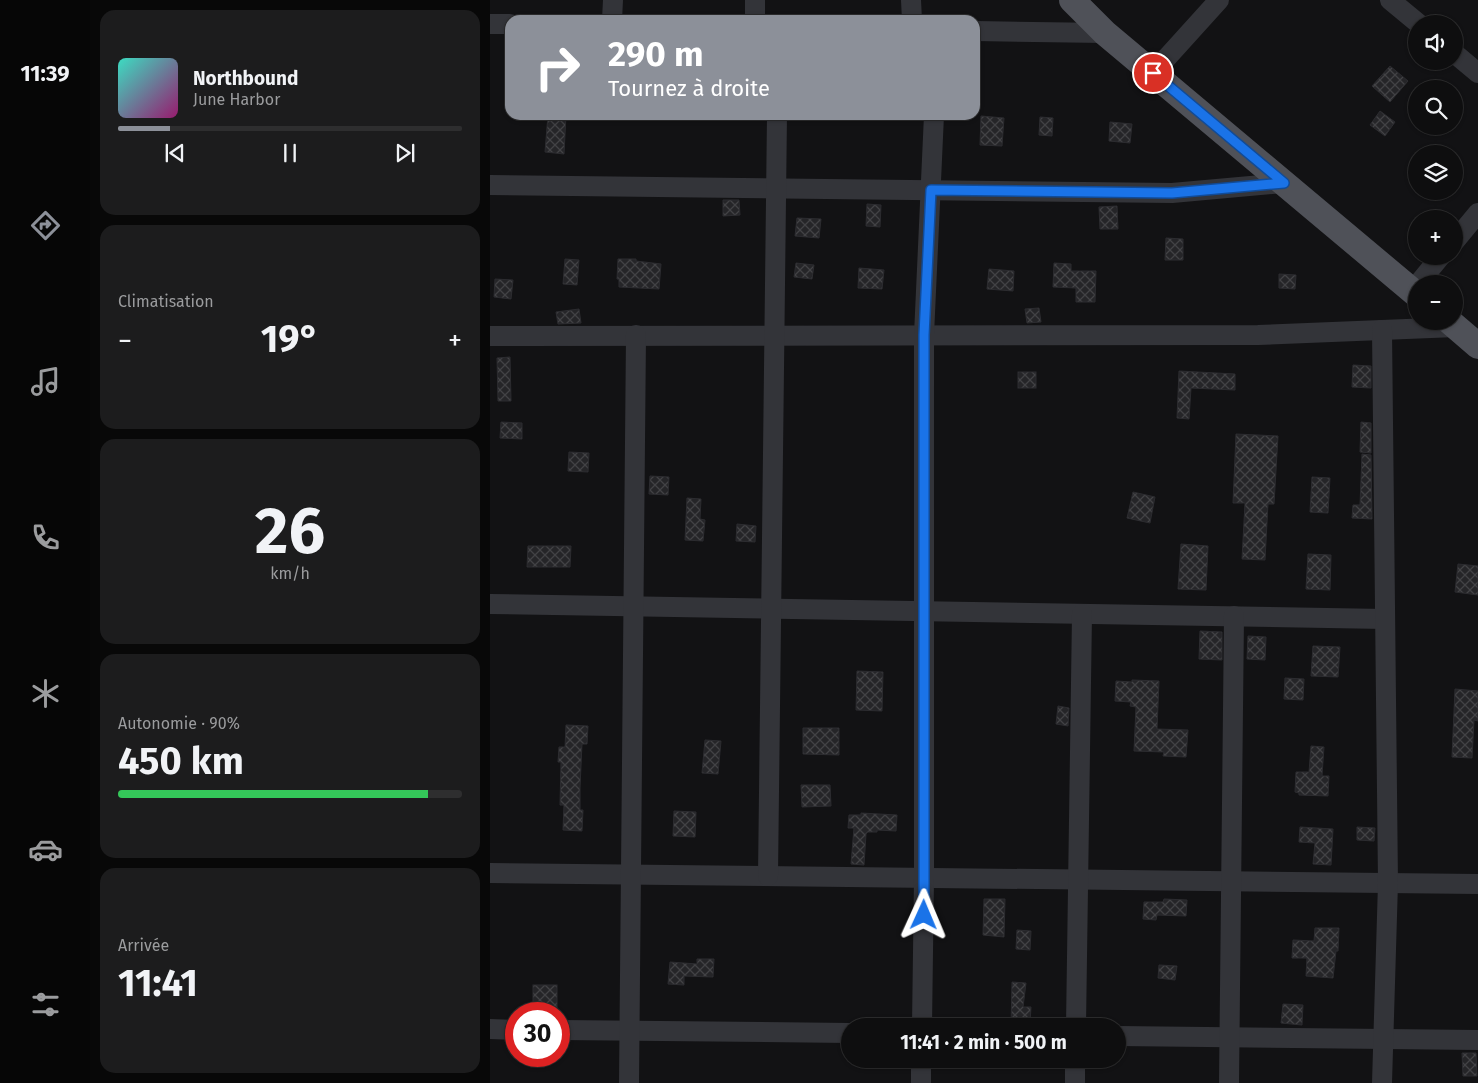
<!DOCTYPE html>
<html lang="fr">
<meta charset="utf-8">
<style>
:root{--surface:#0e0e0f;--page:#1c1c1d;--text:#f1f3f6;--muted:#9b9c9e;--line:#2e2e2f;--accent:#8c9099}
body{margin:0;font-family:"Fira Sans",sans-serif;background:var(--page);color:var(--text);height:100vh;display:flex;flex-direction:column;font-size:19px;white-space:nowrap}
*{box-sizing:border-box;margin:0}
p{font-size:16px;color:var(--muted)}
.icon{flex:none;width:28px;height:28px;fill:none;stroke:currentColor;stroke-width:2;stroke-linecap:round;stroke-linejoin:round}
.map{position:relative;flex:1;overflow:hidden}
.details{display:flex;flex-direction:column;gap:10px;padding:10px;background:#080808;width:400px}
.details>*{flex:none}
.hud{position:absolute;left:15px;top:15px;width:475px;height:105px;border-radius:15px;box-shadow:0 1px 4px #0004,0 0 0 1px var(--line);background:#8c9099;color:#fff;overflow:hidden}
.tools{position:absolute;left:918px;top:15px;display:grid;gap:10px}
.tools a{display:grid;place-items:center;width:55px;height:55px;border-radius:50%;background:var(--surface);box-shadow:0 1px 4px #0004,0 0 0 1px var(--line);font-size:25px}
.speed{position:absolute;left:15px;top:1002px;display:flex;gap:10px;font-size:25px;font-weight:700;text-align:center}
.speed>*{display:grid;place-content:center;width:65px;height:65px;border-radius:50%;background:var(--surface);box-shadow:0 1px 4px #0004,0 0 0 1px var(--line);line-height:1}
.speed .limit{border:8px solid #d22;background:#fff;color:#111}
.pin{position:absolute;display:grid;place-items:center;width:42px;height:42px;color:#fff;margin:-21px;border:2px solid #fff;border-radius:50%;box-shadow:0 1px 5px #0007}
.me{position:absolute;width:55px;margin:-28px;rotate:1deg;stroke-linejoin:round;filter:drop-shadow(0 0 4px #0008)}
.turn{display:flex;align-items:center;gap:18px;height:105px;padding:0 20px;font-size:22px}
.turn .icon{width:65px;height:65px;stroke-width:2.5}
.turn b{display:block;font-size:35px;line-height:42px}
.big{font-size:38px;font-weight:700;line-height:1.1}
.details .tile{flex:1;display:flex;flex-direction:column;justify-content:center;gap:8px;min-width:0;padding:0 18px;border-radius:15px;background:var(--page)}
.details .dial{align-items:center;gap:0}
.dial b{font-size:65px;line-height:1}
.song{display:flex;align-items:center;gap:15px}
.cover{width:60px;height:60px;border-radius:8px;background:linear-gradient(135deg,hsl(170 70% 55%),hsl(320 70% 35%))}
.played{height:5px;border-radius:2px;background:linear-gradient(90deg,var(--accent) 15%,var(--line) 15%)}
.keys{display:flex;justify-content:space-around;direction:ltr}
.heat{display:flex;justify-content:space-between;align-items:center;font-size:28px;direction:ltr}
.charge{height:8px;border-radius:4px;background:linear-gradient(90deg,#34c759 90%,var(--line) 0)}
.trip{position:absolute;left:351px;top:1018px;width:285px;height:50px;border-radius:25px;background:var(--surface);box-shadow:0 1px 4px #0004,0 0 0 1px var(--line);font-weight:700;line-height:50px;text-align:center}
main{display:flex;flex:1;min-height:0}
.tabs{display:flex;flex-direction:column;width:90px;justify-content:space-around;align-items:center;background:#060606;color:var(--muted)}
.tabs .icon{width:35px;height:35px}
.tabs .active{color:var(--accent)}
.tabs b{font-size:22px;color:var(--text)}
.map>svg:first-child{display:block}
.building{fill:url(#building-cross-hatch);stroke:#2c2c30}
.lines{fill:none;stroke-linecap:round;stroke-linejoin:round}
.minor{stroke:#333439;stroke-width:20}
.major{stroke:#4f5158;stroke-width:26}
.route-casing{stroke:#114b97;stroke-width:12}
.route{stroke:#1a73e8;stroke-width:9}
</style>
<main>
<nav class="tabs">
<b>11:39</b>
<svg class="icon active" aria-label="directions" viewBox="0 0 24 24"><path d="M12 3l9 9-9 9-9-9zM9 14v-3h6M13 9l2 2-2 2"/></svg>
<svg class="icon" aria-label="music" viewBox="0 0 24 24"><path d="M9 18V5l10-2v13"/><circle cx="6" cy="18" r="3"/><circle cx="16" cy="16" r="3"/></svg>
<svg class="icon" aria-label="phone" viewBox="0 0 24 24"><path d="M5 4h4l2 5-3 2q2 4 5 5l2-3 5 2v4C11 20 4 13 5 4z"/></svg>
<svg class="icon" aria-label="climate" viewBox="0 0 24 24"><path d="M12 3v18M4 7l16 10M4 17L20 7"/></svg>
<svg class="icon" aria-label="car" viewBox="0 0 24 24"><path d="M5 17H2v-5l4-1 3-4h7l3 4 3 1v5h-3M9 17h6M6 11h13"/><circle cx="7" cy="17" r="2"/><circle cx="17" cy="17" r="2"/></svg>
<svg class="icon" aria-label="filters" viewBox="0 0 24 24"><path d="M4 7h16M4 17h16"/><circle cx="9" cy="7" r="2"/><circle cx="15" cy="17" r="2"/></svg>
</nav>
<section class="details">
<div class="tile">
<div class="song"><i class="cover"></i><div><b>Northbound</b><p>June Harbor</p></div></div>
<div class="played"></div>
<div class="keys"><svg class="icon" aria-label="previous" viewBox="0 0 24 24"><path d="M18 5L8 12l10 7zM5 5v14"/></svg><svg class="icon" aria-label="pause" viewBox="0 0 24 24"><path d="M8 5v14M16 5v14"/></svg><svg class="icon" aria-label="next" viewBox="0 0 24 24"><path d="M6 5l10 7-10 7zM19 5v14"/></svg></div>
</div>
<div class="tile"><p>Climatisation</p>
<div class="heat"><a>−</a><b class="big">19°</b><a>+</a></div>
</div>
<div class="tile dial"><b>26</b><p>km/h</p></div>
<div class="tile"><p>Autonomie · 90%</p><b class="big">450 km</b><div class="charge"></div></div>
<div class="tile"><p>Arrivée</p><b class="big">11:41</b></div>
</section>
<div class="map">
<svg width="988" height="1083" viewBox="0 0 988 1083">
<defs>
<pattern id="building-cross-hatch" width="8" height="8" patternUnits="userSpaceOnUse" patternTransform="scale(1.25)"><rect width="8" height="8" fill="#252528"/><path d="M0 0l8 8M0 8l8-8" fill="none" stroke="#424245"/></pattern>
</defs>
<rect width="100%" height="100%" fill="#121214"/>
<g class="building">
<polygon points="900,66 918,81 900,102 882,86"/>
<polygon points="890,111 905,122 895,136 880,125"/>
<polygon points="58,115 76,115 74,154 55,152"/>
<polygon points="491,116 514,118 512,146 490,145"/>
<polygon points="550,117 563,118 562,136 549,135"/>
<polygon points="620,122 642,124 640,143 619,141"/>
<polygon points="233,200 249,200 250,215 233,216"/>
<polygon points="377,204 391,205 390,227 376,226"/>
<polygon points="627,206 628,229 610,229 609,207"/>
<polygon points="307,218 331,219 329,238 305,236"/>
<polygon points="676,238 693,239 693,260 675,260"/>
<polygon points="75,259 89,260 87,285 73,284"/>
<polygon points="128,259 146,259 146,261 171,264 169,289 129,287 129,279 127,279"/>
<polygon points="306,263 324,265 322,279 304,277"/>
<polygon points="564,263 581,264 581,271 606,271 605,302 586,302 586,288 563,287"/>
<polygon points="369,268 394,270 392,289 368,288"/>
<polygon points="499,269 524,271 523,291 497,289"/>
<polygon points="789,274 806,275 805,289 789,288"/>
<polygon points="5,279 23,280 21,299 4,297"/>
<polygon points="549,308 551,322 537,323 535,309"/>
<polygon points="89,309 91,323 68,324 66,312"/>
<polygon points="20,357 21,401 8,401 7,358"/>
<polygon points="863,365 881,366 881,388 862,387"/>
<polygon points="689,371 745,374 745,390 701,388 699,419 687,418"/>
<rect x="528" y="372" width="18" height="16"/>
<polygon points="11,422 32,423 32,439 10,438"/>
<polygon points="871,422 881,423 881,453 870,452"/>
<polygon points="746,434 788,436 784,504 778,504 775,560 752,559 755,503 743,503"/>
<polygon points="79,452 99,453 98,472 78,471"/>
<polygon points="872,454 881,455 882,519 862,518 863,505 870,505"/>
<polygon points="160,476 179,477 178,495 159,494"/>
<polygon points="822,477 840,478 838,513 820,512"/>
<polygon points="643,492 665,497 660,523 637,518"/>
<polygon points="197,498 211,499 210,519 215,520 213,541 195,540"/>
<polygon points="247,524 266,526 265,542 246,541"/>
<polygon points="691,544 718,546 716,590 688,589"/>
<polygon points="38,546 81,546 80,567 37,567"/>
<polygon points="818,554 841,555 840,590 816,589"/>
<polygon points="968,564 988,566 988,595 965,592"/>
<polygon points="710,631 732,632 732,660 709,659"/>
<polygon points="758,636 776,637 775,660 757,659"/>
<polygon points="823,646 850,647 848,677 821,676"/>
<polygon points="367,671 393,672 392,711 366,710"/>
<polygon points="795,678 814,679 813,700 794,699"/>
<polygon points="642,680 669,681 667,729 698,730 696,757 673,756 674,752 644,751 646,707 640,706 641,702 625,701 626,681 642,682"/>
<polygon points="965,689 988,691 988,721 984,720 982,758 962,757"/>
<polygon points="568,706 579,708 578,726 566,724"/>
<polygon points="76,725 98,726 97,744 92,744 90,788 90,810 93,810 92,831 73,830 74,805 70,805 71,762 68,762 69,747 75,747"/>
<polygon points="313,728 349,728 349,755 313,754"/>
<polygon points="215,740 231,741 228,774 212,773"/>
<polygon points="821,746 834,747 832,776 839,776 838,796 809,795 809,793 805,792 806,772 819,772"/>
<polygon points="311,785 340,785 341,806 312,807"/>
<polygon points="184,811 206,812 205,837 183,836"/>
<polygon points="371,813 407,815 406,831 387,830 387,832 378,832 376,834 374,865 361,864 364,828 358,828 359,815 371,815"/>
<polygon points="810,827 843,829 841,865 823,864 825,843 809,842"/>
<polygon points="867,827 885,828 884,841 867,840"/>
<polygon points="494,899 515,899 514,937 493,935"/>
<polygon points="674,899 697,900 696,916 667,915 666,920 653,919 654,902 673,902"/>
<polygon points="825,928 849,928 848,951 846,951 843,978 816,976 817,958 802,958 803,940 824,941"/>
<polygon points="527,930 541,931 540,950 526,949"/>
<polygon points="207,959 224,959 223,977 194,976 194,985 178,984 180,962 207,964"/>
<polygon points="669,965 687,966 685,980 668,978"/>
<polygon points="522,982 536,983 533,1007 541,1007 540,1023 531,1022 531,1026 521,1026"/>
<rect x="43" y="985" width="24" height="23"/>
<polygon points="793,1004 813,1005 812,1025 791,1023"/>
<polygon points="972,1053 986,1053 987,1076 973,1076"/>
</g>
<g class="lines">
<g class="minor">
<polyline points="421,0 422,20"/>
<polyline points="900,0 929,24"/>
<polyline points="122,20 123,0"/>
<polyline points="265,20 265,0"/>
<polyline points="0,24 20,24"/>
<polyline points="485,31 615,33"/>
<polyline points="964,53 988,73"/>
<polyline points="663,73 729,0"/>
<polyline points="0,185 682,193 794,183"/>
<polyline points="964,242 988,213"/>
<polyline points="928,284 951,256"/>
<polyline points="0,336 768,335 966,327"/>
<polyline points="0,604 895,619"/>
<polyline points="0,873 988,884"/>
<polyline points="278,876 287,115"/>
<polyline points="432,1026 434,878 434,335 444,115"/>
<polyline points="586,1026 592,614"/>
<polyline points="0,1029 26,1030"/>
<polyline points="69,1030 360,1033"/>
<polyline points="628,1036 988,1040"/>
<polyline points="139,1083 146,335"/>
<polyline points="431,1083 431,1059"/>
<polyline points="585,1083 585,1059"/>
<polyline points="739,1083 744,616"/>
<polyline points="892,1083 898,883 892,330"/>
</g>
<g class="major">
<polyline points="582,0 615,33 926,294"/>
<polyline points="959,321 988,346"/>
</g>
</g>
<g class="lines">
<defs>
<polyline id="route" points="434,915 434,335 441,190 682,193 794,183 663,73"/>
</defs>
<use href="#route" class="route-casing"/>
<use href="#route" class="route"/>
</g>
</svg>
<div class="tools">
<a><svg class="icon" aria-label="sound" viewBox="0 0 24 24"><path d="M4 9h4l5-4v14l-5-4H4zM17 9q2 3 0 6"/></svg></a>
<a><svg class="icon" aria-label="search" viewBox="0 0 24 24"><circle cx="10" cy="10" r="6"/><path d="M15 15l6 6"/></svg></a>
<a><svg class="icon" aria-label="layers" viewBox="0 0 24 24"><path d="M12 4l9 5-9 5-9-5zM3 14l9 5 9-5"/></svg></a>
<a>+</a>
<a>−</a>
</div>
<div class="speed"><div class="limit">30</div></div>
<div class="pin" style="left:663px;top:73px;background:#d93025"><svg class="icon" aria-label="arrive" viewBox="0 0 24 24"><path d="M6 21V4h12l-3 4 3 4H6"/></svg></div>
<svg class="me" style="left:434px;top:915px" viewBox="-20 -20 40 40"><path d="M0-17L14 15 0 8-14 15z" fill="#1a73e8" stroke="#fff" stroke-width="4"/></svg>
<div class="trip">11:41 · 2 min · 500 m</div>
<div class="hud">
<div class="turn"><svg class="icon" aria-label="right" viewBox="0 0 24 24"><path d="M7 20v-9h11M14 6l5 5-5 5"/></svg><div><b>290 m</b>Tournez à droite</div></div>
</div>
</div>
</main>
